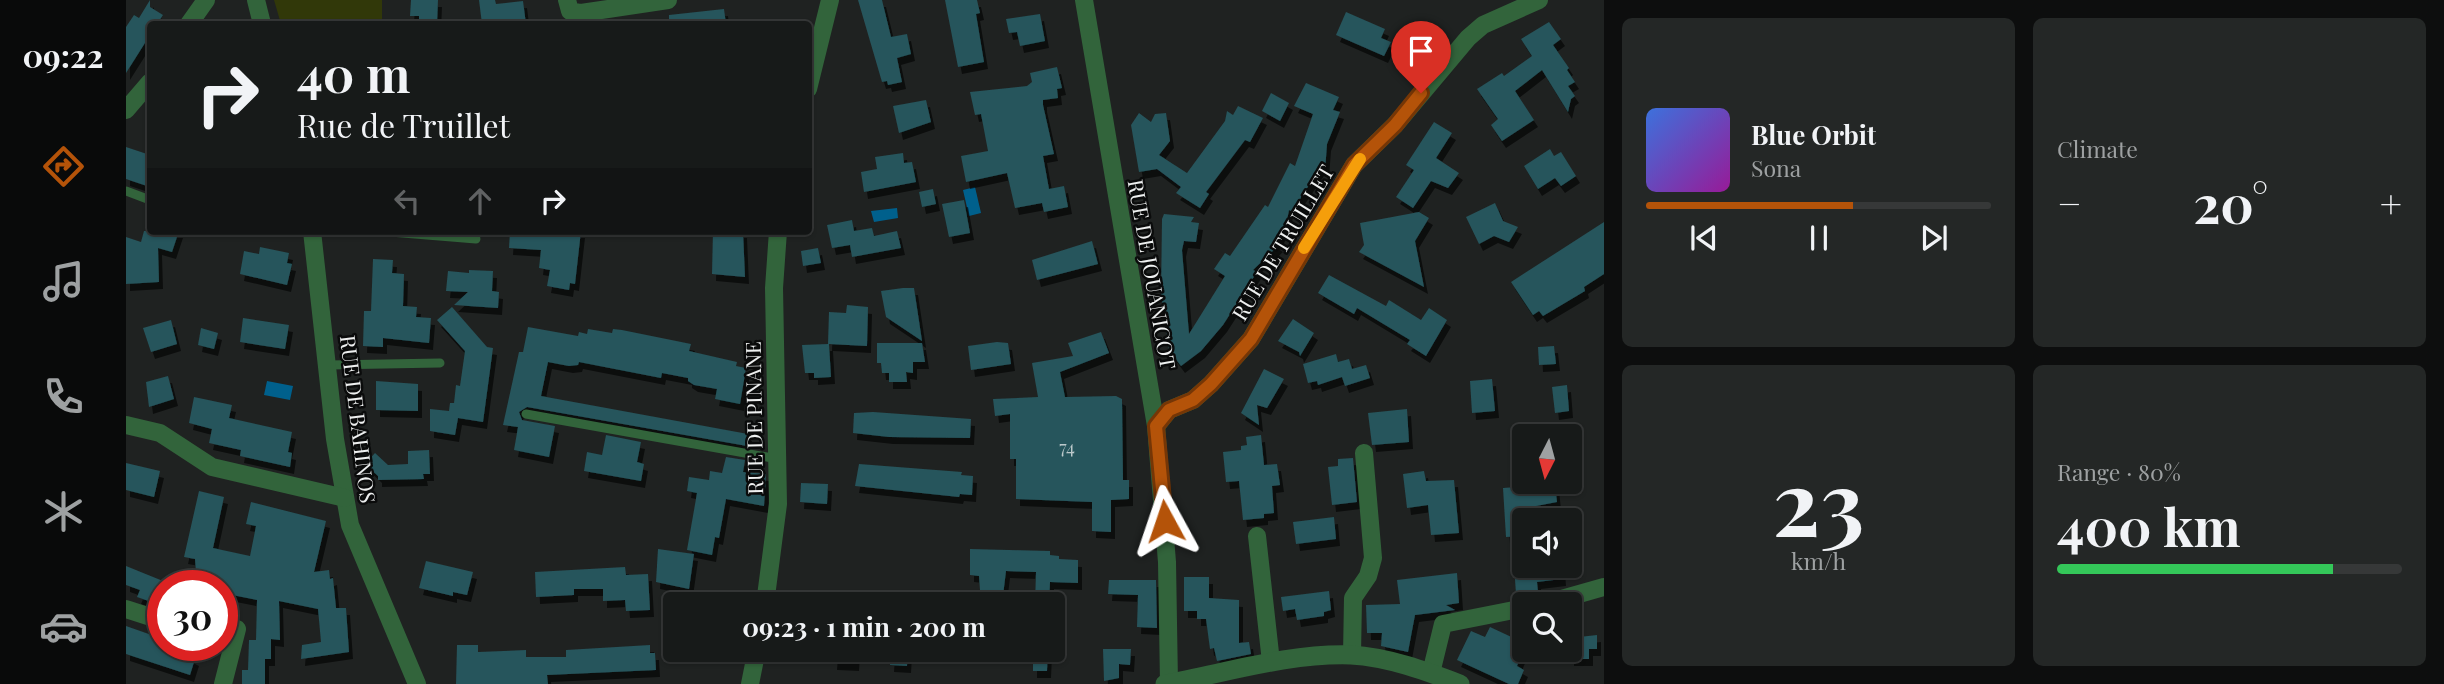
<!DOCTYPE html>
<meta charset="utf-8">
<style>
:root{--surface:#171a19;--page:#242726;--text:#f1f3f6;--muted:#9ea1a2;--line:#363838;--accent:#b45309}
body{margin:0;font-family:"Playfair Display",serif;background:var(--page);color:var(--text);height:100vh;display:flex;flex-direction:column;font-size:26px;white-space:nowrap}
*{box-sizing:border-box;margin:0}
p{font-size:23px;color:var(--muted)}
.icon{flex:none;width:38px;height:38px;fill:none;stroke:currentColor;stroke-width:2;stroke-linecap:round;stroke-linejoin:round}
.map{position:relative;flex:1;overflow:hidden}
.panel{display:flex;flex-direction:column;gap:18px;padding:18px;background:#0d0e0e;width:840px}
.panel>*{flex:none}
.hud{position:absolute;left:21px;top:21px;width:665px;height:214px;border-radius:7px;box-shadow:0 2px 5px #0004,0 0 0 2px var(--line);background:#171a19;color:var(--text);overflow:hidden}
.needle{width:46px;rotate:186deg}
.tools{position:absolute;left:1386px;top:424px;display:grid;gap:14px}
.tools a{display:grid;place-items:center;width:70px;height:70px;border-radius:7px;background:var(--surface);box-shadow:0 2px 5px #0004,0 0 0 2px var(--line);font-size:35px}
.speed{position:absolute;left:21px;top:570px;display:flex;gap:14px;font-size:35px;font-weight:700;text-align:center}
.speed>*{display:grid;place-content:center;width:91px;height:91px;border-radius:50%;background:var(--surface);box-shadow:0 2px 5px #0004,0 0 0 2px var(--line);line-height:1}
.speed .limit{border:10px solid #d22;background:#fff;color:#111}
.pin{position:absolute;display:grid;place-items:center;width:60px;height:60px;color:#fff;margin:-72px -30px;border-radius:50% 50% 50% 0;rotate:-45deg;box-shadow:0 0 7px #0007}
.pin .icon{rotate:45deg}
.me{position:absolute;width:77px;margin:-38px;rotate:355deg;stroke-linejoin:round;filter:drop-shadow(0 0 5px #0008)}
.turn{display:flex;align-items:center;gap:24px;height:147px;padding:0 35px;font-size:32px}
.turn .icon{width:91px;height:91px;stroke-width:2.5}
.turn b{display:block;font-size:49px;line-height:60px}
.lanes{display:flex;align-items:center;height:66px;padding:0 35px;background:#0003;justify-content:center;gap:35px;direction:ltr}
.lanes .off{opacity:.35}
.big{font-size:52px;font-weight:700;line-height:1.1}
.panel .card{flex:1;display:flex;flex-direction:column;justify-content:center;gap:10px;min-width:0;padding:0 24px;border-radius:10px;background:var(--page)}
.panel .dial{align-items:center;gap:0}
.dial b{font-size:91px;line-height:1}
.song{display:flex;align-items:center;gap:21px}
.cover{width:84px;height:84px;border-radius:10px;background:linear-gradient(135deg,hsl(220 70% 55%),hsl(300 70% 35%))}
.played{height:7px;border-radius:4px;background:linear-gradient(90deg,var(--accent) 60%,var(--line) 60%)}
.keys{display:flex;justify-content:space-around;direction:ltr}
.heat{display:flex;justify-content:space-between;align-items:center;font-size:38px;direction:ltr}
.charge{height:10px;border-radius:5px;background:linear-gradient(90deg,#34c759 80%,var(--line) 0)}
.panel .tiles{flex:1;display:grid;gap:18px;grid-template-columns:repeat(2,1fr)}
.trip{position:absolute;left:537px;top:592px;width:402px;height:70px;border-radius:7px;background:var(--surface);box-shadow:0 2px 5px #0004,0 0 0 2px var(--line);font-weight:700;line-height:70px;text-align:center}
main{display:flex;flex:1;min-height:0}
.tabs{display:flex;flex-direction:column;width:126px;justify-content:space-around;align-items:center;background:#090a0a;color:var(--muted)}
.tabs .icon{width:49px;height:49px}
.tabs .on{color:var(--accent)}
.tabs b{font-size:32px;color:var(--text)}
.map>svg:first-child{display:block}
.green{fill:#313809}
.water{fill:#00608c}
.building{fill:#26545b;filter:url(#shadow)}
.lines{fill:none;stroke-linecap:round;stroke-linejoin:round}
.service{stroke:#32643b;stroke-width:9}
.minor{stroke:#32643b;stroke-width:18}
.tertiary{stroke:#32643b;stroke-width:19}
.route-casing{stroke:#753606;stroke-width:18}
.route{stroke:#b45309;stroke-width:12}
.slow{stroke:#f59e0b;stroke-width:12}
.labels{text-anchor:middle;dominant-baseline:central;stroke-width:5;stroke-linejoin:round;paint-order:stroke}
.number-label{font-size:18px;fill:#bcc9cb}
.street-label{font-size:21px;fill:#eef0f0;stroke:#0a0b0b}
</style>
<main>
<nav class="tabs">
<b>09:22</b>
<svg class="icon on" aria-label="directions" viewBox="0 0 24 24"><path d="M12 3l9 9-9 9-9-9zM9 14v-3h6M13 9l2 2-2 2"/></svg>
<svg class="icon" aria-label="music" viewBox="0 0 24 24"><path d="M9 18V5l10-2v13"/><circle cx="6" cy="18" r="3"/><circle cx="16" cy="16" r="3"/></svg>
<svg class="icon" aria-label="phone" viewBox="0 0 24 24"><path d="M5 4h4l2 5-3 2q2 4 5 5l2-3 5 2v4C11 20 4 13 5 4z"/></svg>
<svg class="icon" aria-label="climate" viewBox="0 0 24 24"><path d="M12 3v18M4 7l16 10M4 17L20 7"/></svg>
<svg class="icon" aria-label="car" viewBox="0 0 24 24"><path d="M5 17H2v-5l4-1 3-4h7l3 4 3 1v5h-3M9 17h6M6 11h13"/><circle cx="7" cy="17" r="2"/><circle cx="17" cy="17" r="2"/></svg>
</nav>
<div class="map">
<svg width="1478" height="684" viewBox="0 0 1478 684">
<defs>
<filter id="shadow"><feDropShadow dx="4" dy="7" stdDeviation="0" flood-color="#0009"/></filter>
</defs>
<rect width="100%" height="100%" fill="#1f2221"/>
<polygon class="green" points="148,0 256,0 256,24 155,24"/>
<g class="water">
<polygon points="849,187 855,213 843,216 837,190"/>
<polygon points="771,208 772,218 748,222 745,211"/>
<polygon points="141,381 167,386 164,400 138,395"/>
</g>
<g class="building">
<polygon points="24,0 24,7 37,15 31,24 24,24 24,35 0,73 0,27 8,15 13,18"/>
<polygon points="285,0 312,0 311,24 293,23 293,16 284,16"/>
<polygon points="353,0 369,0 370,4 397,1 400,24 356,24"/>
<polygon points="732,0 756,0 765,37 781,34 785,54 771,58 776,82 762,85 761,81 756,82"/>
<polygon points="819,0 851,0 854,13 850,14 858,62 832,67"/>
<polygon points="598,9 600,24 543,24 543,15"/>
<polygon points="1220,12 1259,29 1255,38 1265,42 1258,56 1210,35"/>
<polygon points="914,14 919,41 894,46 891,32 883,33 880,19"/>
<polygon points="1423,22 1435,39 1427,45 1443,68 1441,70 1449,82 1442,86 1449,96 1445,99 1442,112 1416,70 1389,91 1408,120 1376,141 1365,125 1372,119 1351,89 1376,73 1378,76 1406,56 1395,39"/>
<polygon points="931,67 936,88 931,89 932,98 917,100 917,105 928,154 917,156 923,189 938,186 942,207 918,212 916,203 889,208 881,173 840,182 835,156 862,151 855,114 849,115 844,92 901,86 906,82 904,73"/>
<polygon points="1180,83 1213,97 1207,110 1214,112 1201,144 1199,171 1194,169 1175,197 1169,213 1163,210 1160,226 1150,243 1153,245 1127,270 1131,272 1097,325 1075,351 1055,366 1043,350 1035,294 1036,219 1038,214 1068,217 1065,222 1073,223 1070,242 1058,241 1056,250 1063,334 1099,276 1088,269 1099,253 1104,256 1139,205 1142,207 1164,163 1169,166 1187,114 1168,106"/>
<polygon points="1145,93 1163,103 1154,121 1136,111"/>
<polygon points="800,100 805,122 773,133 767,106"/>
<polygon points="1112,106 1137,118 1124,142 1119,140 1080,192 1083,194 1074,208 1050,193 1055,187 1031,169 1013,172 1005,125 1013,113 1025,122 1029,114 1040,113 1044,141 1033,155 1061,173 1099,121 1101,111 1107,115"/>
<polygon points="1308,122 1326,133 1310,158 1333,173 1322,188 1305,181 1287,208 1270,197 1288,170 1280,165"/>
<polygon points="0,147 24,155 24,187 0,179"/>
<polygon points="1424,149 1428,156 1435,152 1450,176 1435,186 1429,178 1412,189 1398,166"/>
<polygon points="777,153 778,163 786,162 790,182 738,192 735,172 751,169 749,157"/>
<polygon points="807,189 810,204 796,207 793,192"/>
<polygon points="838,200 844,233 823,237 816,204"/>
<polygon points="1369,203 1377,221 1392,227 1383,242 1368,236 1353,244 1340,217"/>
<polygon points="1293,212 1303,218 1289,241 1298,287 1233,252 1238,245 1234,223"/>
<polygon points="726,220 728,231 746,228 748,236 771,231 775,248 726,257 724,245 706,248 701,225"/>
<polygon points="1478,222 1478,274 1458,287 1459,291 1417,316 1413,311 1407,315 1385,282"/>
<polygon points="18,231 53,231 46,252 32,248 33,282 0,284 0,237 15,242"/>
<polygon points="384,231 431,234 431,231 455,231 449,284 444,283 443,290 421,286 424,270 413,268 415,250 383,248"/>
<polygon points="587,231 617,231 619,277 586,274"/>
<polygon points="966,241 972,264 911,280 906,260"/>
<polygon points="134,247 163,253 161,263 166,264 161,285 114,274 118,251 133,254"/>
<polygon points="692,248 695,263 677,266 675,251"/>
<polygon points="247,259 267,260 266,273 278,274 277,306 291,307 290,317 305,318 303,343 257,338 257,347 237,346 238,311 245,311"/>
<polygon points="343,270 367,271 366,291 373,292 372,308 328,305 342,292 320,291 322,271 343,273"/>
<polygon points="1203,275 1260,306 1263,300 1295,320 1303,308 1321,320 1300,356 1281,344 1284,340 1231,308 1228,314 1192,293"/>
<polygon points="777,288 788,288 796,341 760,317 755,291"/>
<polygon points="721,305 742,307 741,346 703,344 705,377 688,378 688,373 679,373 676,345 702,344 703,312 720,313"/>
<polygon points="326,307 361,347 367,348 357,422 332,418 329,435 304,431 304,409 323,411 324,403 328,403 330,385 334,386 339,351 311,320"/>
<polygon points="117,318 163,325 159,349 114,342"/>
<polygon points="1167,319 1188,333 1174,356 1173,352 1152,341"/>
<polygon points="45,320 51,344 25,352 17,328"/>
<polygon points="402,327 452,336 453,332 461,334 462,329 486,333 487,329 496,330 565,344 563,351 611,362 610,366 620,368 614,404 589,399 591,389 568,385 562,381 562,378 536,373 535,378 453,362 452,365 443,366 422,362 415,396 622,434 621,446 401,407 393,412 396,420 429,426 423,457 388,450 392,427 377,425 393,352 397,352"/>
<polygon points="75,328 92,333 88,349 72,345"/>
<polygon points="975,332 983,353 934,372 939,397 990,396 996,399 997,480 1003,480 1003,499 985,500 985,532 966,531 966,502 890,499 890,459 884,459 884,414 869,416 867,399 912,397 906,363 947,356 942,343"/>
<polygon points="871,342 882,343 885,364 845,370 842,346"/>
<polygon points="751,343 796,343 799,362 787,362 787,373 780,372 781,382 763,382 763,373 756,373 755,363 751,363"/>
<polygon points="1428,346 1430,364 1413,365 1412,347"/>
<polygon points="1210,354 1212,362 1223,359 1226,369 1240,365 1244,378 1219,386 1216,377 1192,385 1191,381 1182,383 1177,364"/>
<polygon points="1138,369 1158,379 1141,408 1131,405 1133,425 1115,413"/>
<polygon points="42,376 48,399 23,407 20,382"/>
<polygon points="1366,379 1369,411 1346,413 1344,381"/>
<polygon points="250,381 292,384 292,411 250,410"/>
<polygon points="1441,385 1443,411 1429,413 1426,387"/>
<polygon points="68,397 106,405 103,418 166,432 162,452 166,453 164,467 114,456 115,450 83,443 86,429 63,423"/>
<polygon points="1281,409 1283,442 1246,445 1242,413"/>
<polygon points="747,412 845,419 844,438 763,437 727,433 728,413"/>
<polygon points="480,435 515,442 511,462 518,464 515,481 458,471 461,452 476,455"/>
<polygon points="1135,435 1138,465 1151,464 1154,485 1146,486 1148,513 1138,514 1138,518 1117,520 1113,481 1100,482 1097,452 1115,450 1115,446 1121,445 1120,437"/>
<polygon points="303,450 304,474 297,474 298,479 252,480 252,476 239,464 249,453 262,465 282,464 282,451"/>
<polygon points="600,457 619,460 617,472 640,474 638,506 600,499 593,538 589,537 586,555 561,550 571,493 561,491 563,477 583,480 584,471 596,473"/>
<polygon points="1227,458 1231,502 1206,505 1202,467 1212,466 1212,459"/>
<polygon points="0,463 34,471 28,497 0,490"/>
<polygon points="733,464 836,472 835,475 847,476 846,495 834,494 833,497 729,486"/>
<polygon points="1298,471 1300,481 1328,480 1333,533 1305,535 1302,505 1281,508 1277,474"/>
<polygon points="675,483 702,484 701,504 674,502"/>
<polygon points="1429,484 1431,502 1405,507 1406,520 1398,520 1398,536 1380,537 1377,488"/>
<polygon points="73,491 98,497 87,548 124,556 130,526 120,524 125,502 200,521 188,572 203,570 204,579 207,578 210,608 220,608 223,652 175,659 176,645 195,642 192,609 153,601 154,640 145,639 145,659 139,659 139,684 116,684 116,670 122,670 123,640 130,640 131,600 96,593 96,586 71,586 69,559 58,557"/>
<polygon points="1208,517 1210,539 1170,544 1167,522"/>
<polygon points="532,549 568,554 563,589 530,582"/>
<polygon points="844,549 924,551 924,555 933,556 933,559 952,560 952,583 924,582 923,604 909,604 910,572 880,571 876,604 855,604 853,576 844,575"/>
<polygon points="300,561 347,572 341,595 327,592 327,596 293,588"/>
<polygon points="1388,565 1435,565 1436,579 1411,582 1412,592 1390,594"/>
<polygon points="0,566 37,581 37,606 11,597 14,590 0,585"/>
<polygon points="499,567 500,575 522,574 524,610 500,611 499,600 477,601 477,589 448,589 448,595 410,597 409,572"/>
<polygon points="1331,573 1333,603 1320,605 1329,610 1289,615 1282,652 1255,646 1256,633 1241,633 1240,605 1274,604 1271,580"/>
<polygon points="1058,577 1083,577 1083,598 1113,600 1113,643 1123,642 1125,654 1091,661 1088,648 1084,649 1080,619 1071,619 1071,611 1058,611"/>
<polygon points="983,580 1030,580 1031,628 1011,627 1012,595 982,594"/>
<polygon points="1203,591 1205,610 1198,612 1198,616 1171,620 1169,609 1157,611 1155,597"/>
<polygon points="0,626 37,639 37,646 64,646 61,655 69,659 64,675 0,654"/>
<polygon points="1364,627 1394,641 1389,651 1396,654 1391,666 1398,670 1392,684 1383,684 1331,660 1345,631 1359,637"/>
<polygon points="1471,635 1471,649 1463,649 1463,659 1444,659 1444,638"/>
<polygon points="331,645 352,645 352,652 400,650 400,657 440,657 440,650 524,645 524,653 529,653 530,670 421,675 422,684 330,684"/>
<polygon points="708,649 730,649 729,664 707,663"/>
<polygon points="765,649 782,649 781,666 764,665"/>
<polygon points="907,649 922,649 921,671 907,671"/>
<polygon points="977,649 1005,649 1004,665 993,664 993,678 978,681"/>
</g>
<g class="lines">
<g class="service">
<polyline points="0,191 24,200"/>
<polyline points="252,231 350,239"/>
<polyline points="203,365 314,363"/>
<polyline points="400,414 652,459"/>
</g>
<g class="minor">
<polyline points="130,0 136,24"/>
<polyline points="441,0 444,11 455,13 542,0"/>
<polyline points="958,0 1030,426 1041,562 1043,683"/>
<polyline points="63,24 80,0"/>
<polyline points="682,89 704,0"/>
<polyline points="0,110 24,82"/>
<polyline points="186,231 209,439 224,525 291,684"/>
<polyline points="0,425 34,433 86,467 219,498"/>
<polyline points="1030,426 1043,410 1067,400 1085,384 1125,339 1228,165 1269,125 1342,38 1357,25 1413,0"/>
<polyline points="1131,536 1145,662"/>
<polyline points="639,604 652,504 648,288 652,231"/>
<polyline points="1418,604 1478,587"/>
<polyline points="0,609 37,621"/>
<polyline points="1226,655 1227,598 1242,576 1247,558 1238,453"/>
<polyline points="1305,673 1317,624 1398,608"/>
<polyline points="97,684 111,629"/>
<polyline points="624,684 631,649"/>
</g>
<path class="tertiary" d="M1039,684C1100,673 1162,653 1225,655C1262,657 1300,671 1334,684"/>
</g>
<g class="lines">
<defs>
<polyline id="route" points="1039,521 1030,426 1043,410 1067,400 1085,384 1125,339 1228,165 1269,125 1295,93"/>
</defs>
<use href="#route" class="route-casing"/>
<use href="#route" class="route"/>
<polyline class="slow" points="1178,248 1234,159"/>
</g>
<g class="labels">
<g class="number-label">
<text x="941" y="447">74</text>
</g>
<g class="street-label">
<text transform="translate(1156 242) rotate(-59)">RUE DE TRUILLET</text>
<text transform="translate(1027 274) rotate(80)">RUE DE JOUANICOT</text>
<text transform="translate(627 418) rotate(-91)">RUE DE PINANE</text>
<text transform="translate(233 419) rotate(83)">RUE DE BAHINOS</text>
</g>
</g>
</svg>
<div class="tools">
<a><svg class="needle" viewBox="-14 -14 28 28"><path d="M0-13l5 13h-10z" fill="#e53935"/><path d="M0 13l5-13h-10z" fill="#9ea1a2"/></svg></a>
<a><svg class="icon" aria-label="sound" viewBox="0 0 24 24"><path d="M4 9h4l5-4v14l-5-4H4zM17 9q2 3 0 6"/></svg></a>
<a><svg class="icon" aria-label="search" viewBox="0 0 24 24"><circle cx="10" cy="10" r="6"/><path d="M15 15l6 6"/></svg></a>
</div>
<div class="speed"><div class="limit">30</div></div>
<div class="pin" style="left:1295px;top:93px;background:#d93025"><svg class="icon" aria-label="arrive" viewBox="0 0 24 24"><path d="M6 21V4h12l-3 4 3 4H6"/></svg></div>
<svg class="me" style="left:1039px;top:521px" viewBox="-20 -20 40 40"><path d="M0-17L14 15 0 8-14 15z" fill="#b45309" stroke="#fff" stroke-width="4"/></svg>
<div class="trip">09:23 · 1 min · 200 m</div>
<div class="hud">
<div class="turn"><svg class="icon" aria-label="right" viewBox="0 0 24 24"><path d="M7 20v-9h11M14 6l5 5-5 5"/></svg><div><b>40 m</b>Rue de Truillet</div></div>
<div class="lanes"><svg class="icon off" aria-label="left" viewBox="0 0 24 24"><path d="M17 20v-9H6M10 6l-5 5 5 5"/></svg><svg class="icon off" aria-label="ahead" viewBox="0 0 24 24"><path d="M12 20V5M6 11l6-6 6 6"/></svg><svg class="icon" aria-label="right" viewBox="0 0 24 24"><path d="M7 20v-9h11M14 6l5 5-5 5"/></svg></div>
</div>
</div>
<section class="panel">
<div class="tiles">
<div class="card">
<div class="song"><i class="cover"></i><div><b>Blue Orbit</b><p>Sona</p></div></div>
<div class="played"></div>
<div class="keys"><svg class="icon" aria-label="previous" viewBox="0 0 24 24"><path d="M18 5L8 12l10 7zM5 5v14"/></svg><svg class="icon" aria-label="pause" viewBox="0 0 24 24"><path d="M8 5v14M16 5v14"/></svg><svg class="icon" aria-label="next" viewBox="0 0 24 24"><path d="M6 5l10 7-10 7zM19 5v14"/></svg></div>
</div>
<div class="card"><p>Climate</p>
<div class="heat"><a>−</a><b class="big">20°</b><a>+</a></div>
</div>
<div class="card dial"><b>23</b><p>km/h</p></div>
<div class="card"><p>Range · 80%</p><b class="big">400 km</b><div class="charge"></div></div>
</div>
</section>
</main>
